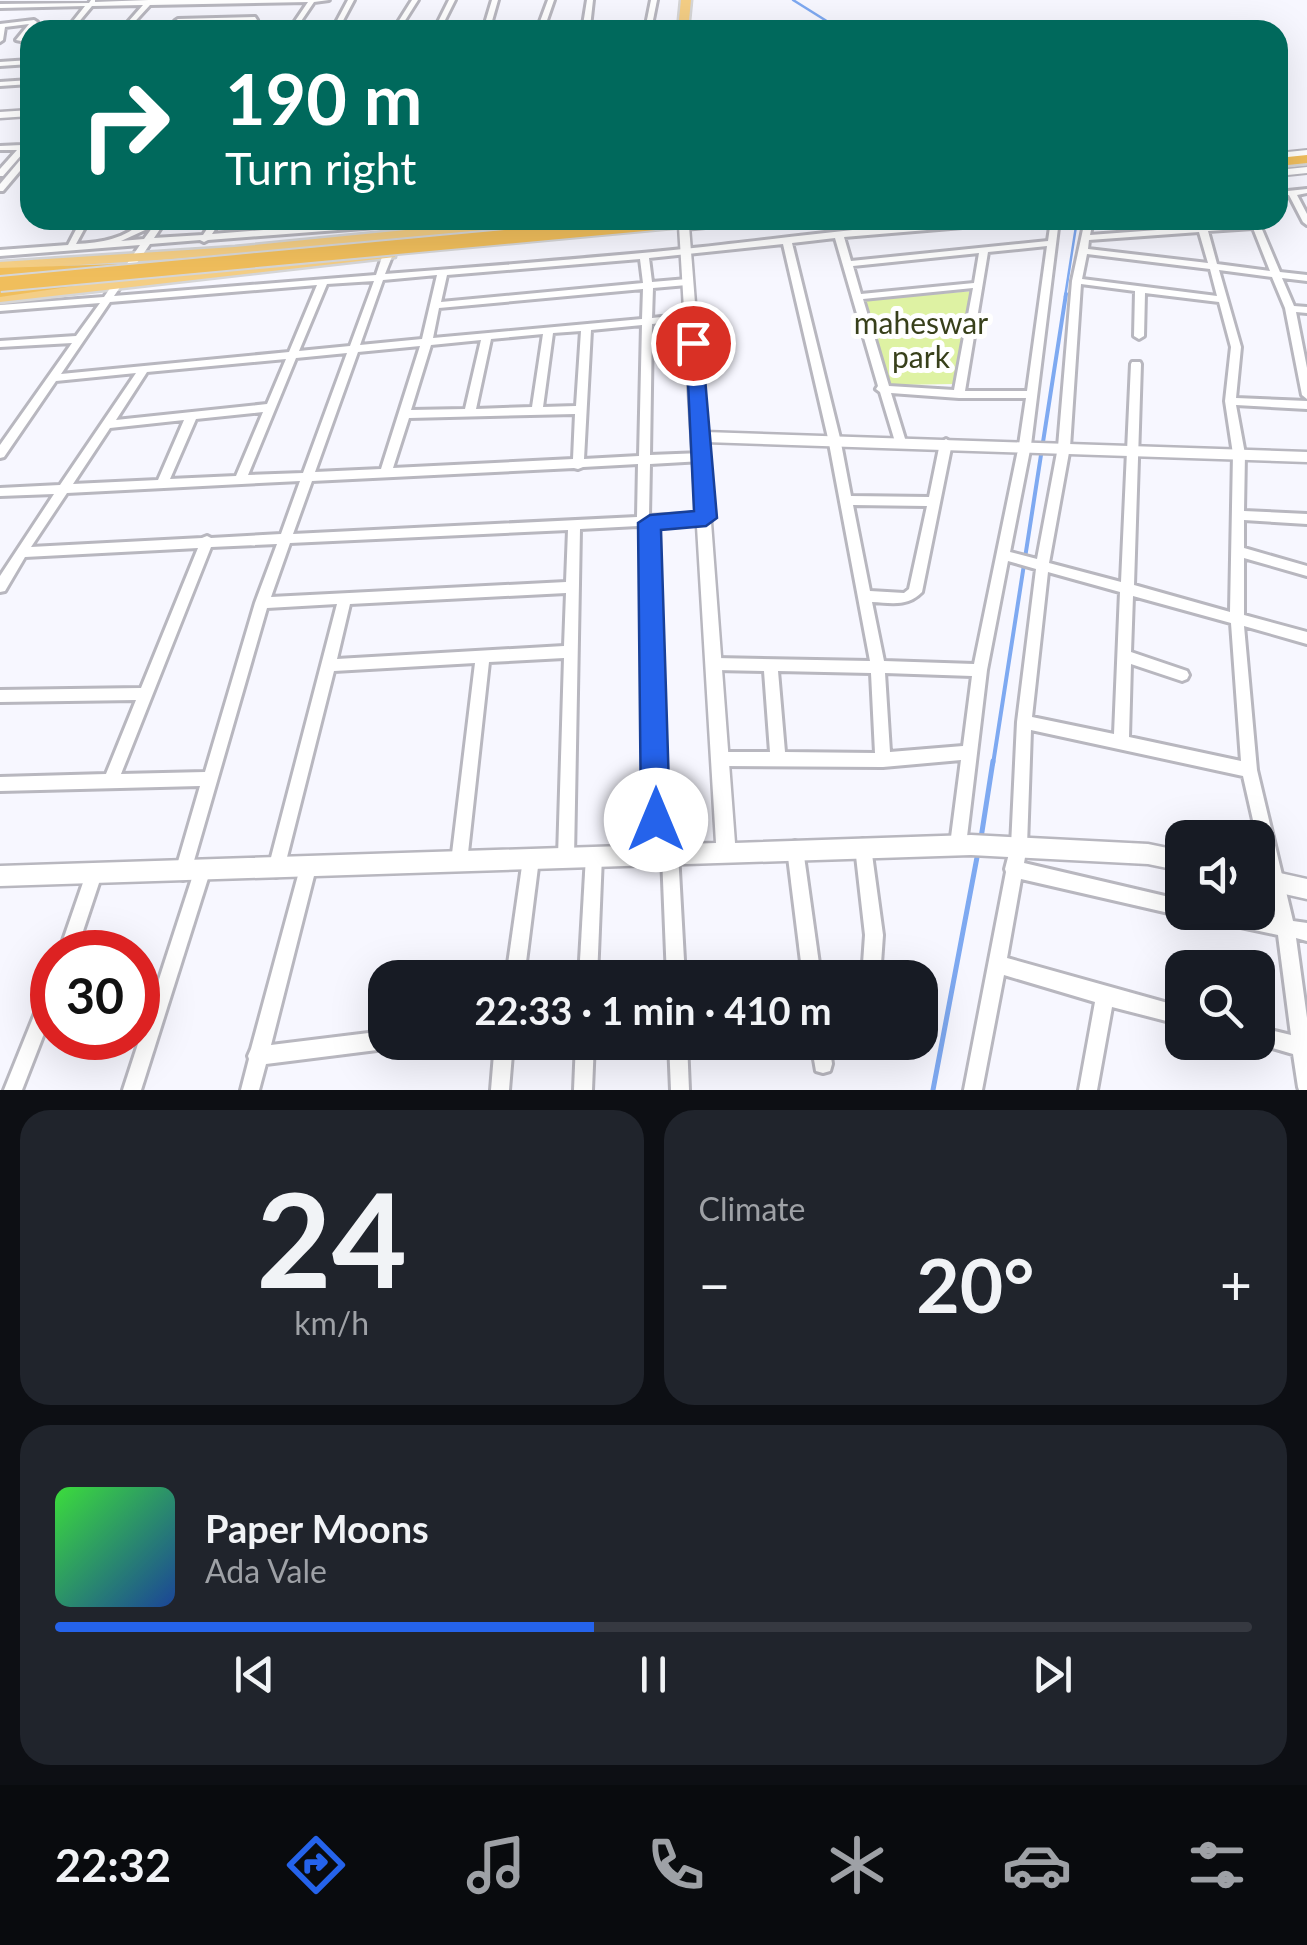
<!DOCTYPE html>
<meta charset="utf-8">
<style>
:root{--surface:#171b24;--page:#20242c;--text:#f1f3f6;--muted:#9ea1a6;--line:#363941;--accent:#2563eb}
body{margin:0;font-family:Lato,sans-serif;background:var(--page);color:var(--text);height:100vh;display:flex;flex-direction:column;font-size:38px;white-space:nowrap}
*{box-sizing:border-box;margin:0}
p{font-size:32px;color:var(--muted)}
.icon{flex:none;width:55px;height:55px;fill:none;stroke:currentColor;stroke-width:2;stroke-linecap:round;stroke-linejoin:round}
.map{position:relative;height:1090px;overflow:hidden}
.details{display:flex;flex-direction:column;gap:20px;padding:20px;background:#0d0f14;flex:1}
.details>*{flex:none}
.banner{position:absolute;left:20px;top:20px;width:1268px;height:210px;border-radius:30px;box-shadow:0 10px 40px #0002;background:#00695c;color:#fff;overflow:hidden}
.tools{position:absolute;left:1165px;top:820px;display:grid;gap:20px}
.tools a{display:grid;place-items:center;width:110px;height:110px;border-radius:20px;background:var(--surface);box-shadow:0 10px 40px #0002;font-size:50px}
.speed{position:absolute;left:30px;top:930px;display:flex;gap:20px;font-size:50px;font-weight:700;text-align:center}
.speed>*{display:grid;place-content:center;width:130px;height:130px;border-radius:50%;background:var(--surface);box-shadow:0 10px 40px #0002;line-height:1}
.speed .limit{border:15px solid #d22;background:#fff;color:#111}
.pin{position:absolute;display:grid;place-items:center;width:85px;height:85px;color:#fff;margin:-42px;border:5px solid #fff;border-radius:50%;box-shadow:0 2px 10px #0007}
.me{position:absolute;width:110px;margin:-55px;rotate:0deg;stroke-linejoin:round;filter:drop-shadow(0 0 8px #0008)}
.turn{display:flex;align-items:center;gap:35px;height:210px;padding:0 40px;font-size:45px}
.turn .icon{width:130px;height:130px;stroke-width:2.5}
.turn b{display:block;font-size:70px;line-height:85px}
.big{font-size:75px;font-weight:700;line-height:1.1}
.details .widget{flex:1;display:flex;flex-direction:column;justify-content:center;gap:15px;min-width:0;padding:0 35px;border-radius:30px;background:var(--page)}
.details .dial{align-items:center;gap:0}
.dial b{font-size:130px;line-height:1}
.song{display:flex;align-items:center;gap:30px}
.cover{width:120px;height:120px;border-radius:15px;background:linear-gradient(135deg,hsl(120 70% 55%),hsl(220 70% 35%))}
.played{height:10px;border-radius:5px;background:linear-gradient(90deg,var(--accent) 45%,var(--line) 45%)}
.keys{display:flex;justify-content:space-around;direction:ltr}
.heat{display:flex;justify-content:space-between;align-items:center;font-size:55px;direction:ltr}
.details .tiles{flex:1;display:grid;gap:20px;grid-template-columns:1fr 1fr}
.widget:last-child{grid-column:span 2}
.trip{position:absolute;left:368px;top:960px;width:570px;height:100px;border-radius:30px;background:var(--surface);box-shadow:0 10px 40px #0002;font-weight:700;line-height:100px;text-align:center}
.menu{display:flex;height:160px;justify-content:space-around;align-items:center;background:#090b0e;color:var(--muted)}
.menu .icon{width:70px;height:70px}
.menu .selected{color:var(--accent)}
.menu b{font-size:45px;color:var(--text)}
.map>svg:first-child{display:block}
.green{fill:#def2a3}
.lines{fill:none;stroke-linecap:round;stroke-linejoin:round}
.stream-far2{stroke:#7ea9f1;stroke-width:2.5}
.stream-far1{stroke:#7ea9f1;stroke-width:4}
.stream{stroke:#7ea9f1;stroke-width:5}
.minor-casing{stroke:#b8b7bf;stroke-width:6}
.tertiary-casing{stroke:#b8b7bf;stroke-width:5}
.secondary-casing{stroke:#b8b7bf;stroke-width:4}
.primary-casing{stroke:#d6d6d7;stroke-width:5}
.trunk-casing{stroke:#d6d6d7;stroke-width:5}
.minor{fill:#fff;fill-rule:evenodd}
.tertiary{fill:#fff;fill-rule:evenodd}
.secondary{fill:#fff;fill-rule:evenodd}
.primary{fill:#f4ce85;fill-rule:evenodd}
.trunk{fill:#f0be5c;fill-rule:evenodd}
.trunk-bridge-casing{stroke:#d6d6d7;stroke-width:18;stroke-linecap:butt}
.trunk-bridge{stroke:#f0be5c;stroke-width:14}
.route{fill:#2563eb;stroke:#184099;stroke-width:2.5}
.labels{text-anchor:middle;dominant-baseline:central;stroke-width:10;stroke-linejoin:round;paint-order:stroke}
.park-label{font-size:30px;fill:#38401b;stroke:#fff}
</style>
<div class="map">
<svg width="1307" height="1090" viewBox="0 0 1307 1090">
<rect width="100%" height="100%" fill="#f7f7ff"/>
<polygon class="green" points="973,291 956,384 889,385 865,300"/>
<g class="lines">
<g class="stream-far2">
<polyline points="793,0 841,30"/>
<polyline points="1065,297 1077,220"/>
</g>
<polyline class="stream-far1" points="993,764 1066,294"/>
<g class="stream">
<polyline points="981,838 993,761"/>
<polyline points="933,1090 978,852"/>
</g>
<defs>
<g id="minor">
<polygon points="91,0 95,0 95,2 149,0 329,0 314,2 295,30 289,30 308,2 150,5 127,30 121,30 143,5 92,6 72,30 66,30 85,6 0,8 0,4 89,3"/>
<polygon points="348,0 354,0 338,30 332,30"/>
<polygon points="412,0 418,0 399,30 393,30"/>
<polygon points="449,0 455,0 440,30 434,30"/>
<polygon points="492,0 498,0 490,28 538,27 548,0 554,0 545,26 583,25 587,0 593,0 590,27 589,30 483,30"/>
<polygon points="651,0 657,0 651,30 645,30"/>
<polygon points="255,17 257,20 178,23 175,21 178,19"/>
<polygon points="34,20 37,22 21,41 16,40 29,24 5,27 3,40 0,42 0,24"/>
<polygon points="30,60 30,64 0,66 0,62"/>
<polygon points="30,80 30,84 0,86 0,82"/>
<polygon points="27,138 30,138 30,145 3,176 0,176 0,169 17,150 0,150 0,146 22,145"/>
<polygon points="27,152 30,152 30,159 3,191 0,191 0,184"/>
<polygon points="1307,189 1307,193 1297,195 1307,214 1307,225 1303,222 1289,195 1278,196 1278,192"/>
<path d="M81,220H89L76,244C100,243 127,239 143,220H151L145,230L121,241L144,239L158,220H166L154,238L203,235L213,220H221L212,234L394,220H432L428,223L208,240L204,242L200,240L150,244L114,296L376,275L383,254L388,251L393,254L385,274C491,266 597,258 703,247C805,236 913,220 1014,220L1010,223L844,237L851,261L1048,241L1051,220H1059L1031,445L1010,552L1037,559L1058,447L1072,281L1085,220H1093L1090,235L1251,223L1250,220H1258L1280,272L1307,275V281L1282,278L1294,306L1307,307V313L1296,312L1307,368V399L1302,395L1285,308L1272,277L1219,270L1241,347L1236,398L1307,401V409L1236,405L1245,454L1244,511L1307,514V524L1244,520V548L1307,566V576L1244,558V615L1307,632V644L1244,626L1257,770L1293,921L1307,923V941L1296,938L1307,1018V1090H1299L1298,1087L1293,1054L1252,1042H1258V1027L1291,1035L1278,935L1208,920L1202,918L1200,912H1252L1275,917L1243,776L1031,730L1027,846L1024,863L1182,900V912H1189L1182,916L1021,879L1007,958L1182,1007V1025L1112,1007L1097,1090H1079L1095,1002L1004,975L982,1090H964L1006,872L1005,869L1011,846L1017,722L1036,569L1008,561L987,670L966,845L964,851L958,853L952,851L950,845L961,760L883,767L721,766L716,764L713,759L716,754L721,752H770L764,671L716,670L711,668L709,664L711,660L716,658L870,661L828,438L783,244L649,258L652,282L687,279L692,282L687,285L653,288L652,318L690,314L695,317L690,320L652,324L650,455L702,453L708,457L702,461L650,464L649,516L706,513L712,518L706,523L655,525L663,850L664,847L670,845L676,847L678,853L685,978H667L662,856L661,860L655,862L649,860L647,854L643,529L638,526L580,529L574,857L572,863L566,865L560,863L558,857L564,658L489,662L467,862L465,868L459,870L453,868L451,862L475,663L334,671L284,869L282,875L276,877L270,875L268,869L337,604L267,608L189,878L183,880L177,878L175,872L200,786L0,791V777L106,774L136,700L0,702V690L141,688L198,548L25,557L5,591L0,592V576L54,494L0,496V488L60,485L136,373L56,381L4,457L0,458V445L72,343L0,347V341L76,336L100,303L0,311V305L104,297L140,245L0,256V250L68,245ZM1253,228L1270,271L1217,264L1208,231ZM1199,232L1208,263L1088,249L1089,240ZM835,238L878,386L876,389L880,392L896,445H904L906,442L891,393L959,398H1026L1019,445L974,664L884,661L872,602C891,603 908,607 922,592L952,443L946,439L940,443L929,497L851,496L840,438L792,243ZM1047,246L1027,391H965L988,252ZM979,253L974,283L861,294L853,266ZM1087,254L1210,269L1217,296L1082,279ZM640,259L643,283L441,302L447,275ZM437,275L422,339L360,345L383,280ZM374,281L350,346L299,351L327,284ZM1081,284L1135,291L1134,336L1139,339L1144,336L1145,293L1219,302L1231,347L1225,401L1233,454L1230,612L1134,585L1141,364L1140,362H1132L1131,364L1121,582L1049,563L1070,447ZM317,285L289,352L61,374L110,302ZM973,288L954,390L889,386L863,299ZM643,289L642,319L433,338L439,308ZM642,325L639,456L584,459L591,330ZM581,331L576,406L543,407L553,333ZM543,334L532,407L476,409L491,339ZM481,340L465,409L411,410L431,345ZM420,346L381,469L315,472L358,352ZM347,353L303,473L248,475L296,358ZM286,359L267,404L116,420L147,372ZM263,412L236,476L170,479L196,419ZM575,414L573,459L393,468L409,418ZM184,420L158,480L73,484L110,428ZM638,464L637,517L293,534L312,481L574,468L578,469L583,467ZM300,481L281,534L211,538L207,536L202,538L31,547L67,493ZM853,505L927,506L909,589L904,593L870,591ZM568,530L566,582L271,597L290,543ZM277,544L255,603L205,772L121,774L211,547ZM1048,572L1120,592L1114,734L1032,717ZM566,593L564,646L337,659L350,604ZM1133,596L1231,623L1241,761L1129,737L1131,664L1182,681L1187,679L1189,675L1187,671L1131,652ZM778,671L871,673L875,753L785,752ZM885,673L972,676L963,746L890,752Z"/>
<polygon points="863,839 869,841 871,847 883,935 880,978 862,978 865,935 855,847 857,841"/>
<polygon points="795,841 801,843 803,849 821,978 803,978 787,849 789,843"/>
<polygon points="594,848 600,850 602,856 597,978 579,978 586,856 588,850"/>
<polygon points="531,851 537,853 539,859 524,978 506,978 523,859 525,853"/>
<polygon points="308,860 314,862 316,868 271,1045 385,1031 385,1042 393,1042 391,1046 385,1049 266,1064 259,1090 241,1090 249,1059 248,1056 251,1049 300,868 302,862"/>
<polygon points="202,864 208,866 210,872 141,1090 123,1090 194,872 196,866"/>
<polygon points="94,866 100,868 102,874 76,952 59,952 86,874 88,868"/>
<polygon points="52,983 52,1013 22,1090 4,1090 46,986"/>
<polygon points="495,1042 513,1042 509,1090 491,1090"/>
<polygon points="576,1042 594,1042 592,1090 574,1090"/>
<polygon points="669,1042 687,1042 689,1090 671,1090"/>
<polygon points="811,1042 829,1042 832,1064 830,1071 823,1073 816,1071"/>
</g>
<g id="tertiary">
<polygon points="30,110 30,116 0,118 0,112"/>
<polygon points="684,223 689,226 705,432 1307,452 1307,462 705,442 735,843 971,835 1148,844 1182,851 1182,871 1148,864 971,855 0,886 0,866 716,843 679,226"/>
<polygon points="1258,868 1307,879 1307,899 1258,888"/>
</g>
<g id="secondary">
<polygon points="1307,150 1307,156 1278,159 1278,153"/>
<polygon points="1307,167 1307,173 1278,176 1278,170"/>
<polygon points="710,220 755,220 749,224 684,230 678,226 684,222"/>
</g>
<g id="primary">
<polygon points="681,0 691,0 688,30 678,30"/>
<polygon points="507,220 556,220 549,224 235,255 0,270 0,262 235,247"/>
<polygon points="390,250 395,251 395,257 0,302 0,292"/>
</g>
<g id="trunk">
<polygon points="1307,155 1307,163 1278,166 1278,158"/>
<polygon points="120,264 125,265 125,271 0,276 0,268"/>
<polygon points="76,278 81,279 81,285 0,297 0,287"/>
</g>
</defs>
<use href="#minor" class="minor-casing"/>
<use href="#tertiary" class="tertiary-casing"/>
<use href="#secondary" class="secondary-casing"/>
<use href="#primary" class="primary-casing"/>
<use href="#trunk" class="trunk-casing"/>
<use href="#minor" class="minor"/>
<use href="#tertiary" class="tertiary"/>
<use href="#secondary" class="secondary"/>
<use href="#primary" class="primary"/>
<use href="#trunk" class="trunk"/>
<defs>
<polyline id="trunk-bridge" points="0,284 687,220"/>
</defs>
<use href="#trunk-bridge" class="trunk-bridge-casing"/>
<use href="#trunk-bridge" class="trunk-bridge"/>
</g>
<polygon class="route" points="686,339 702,343 717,518 706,526 661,530 670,820 666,830 656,835 645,830 641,820 638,523 650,515 694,511"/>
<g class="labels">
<g class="park-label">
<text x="921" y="322">maheswar<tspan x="921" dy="34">park</tspan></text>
</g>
</g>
</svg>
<div class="tools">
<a><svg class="icon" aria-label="sound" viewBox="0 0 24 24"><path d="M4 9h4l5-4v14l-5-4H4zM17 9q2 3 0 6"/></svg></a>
<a><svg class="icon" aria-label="search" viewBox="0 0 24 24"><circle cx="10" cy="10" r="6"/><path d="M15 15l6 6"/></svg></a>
</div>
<div class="speed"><div class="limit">30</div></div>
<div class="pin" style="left:693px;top:343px;background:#d93025"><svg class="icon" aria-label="arrive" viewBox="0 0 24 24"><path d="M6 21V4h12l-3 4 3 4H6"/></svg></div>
<svg class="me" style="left:656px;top:820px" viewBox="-20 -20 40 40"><circle r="19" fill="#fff"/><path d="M0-13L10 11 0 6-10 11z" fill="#2563eb"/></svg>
<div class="trip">22:33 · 1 min · 410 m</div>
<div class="banner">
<div class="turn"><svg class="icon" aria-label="right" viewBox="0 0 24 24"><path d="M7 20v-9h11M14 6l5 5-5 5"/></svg><div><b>190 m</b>Turn right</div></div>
</div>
</div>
<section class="details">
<div class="tiles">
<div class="widget dial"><b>24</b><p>km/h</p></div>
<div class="widget"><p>Climate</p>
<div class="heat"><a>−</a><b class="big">20°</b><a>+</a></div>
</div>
<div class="widget">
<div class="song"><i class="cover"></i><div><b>Paper Moons</b><p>Ada Vale</p></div></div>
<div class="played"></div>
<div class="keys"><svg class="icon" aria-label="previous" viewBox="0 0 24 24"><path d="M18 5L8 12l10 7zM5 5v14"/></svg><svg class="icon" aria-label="pause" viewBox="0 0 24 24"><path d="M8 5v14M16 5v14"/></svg><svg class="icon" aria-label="next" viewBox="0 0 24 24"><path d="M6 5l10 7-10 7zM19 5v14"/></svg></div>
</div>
</div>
</section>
<nav class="menu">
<b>22:32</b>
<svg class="icon selected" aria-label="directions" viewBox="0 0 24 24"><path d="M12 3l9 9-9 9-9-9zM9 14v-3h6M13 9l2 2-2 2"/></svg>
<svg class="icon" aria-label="music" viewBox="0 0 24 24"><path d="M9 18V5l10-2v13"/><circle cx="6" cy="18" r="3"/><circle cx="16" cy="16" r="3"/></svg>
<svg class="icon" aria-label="phone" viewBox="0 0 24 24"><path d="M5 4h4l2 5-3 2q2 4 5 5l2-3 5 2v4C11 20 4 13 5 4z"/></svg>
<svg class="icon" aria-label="climate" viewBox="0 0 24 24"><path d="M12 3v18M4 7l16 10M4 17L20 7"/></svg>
<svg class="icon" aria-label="car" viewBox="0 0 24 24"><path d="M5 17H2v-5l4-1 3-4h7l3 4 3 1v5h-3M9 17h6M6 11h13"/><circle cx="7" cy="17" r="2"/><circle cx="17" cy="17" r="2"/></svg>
<svg class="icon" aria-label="filters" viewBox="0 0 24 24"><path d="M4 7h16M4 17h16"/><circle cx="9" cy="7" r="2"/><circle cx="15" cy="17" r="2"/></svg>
</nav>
